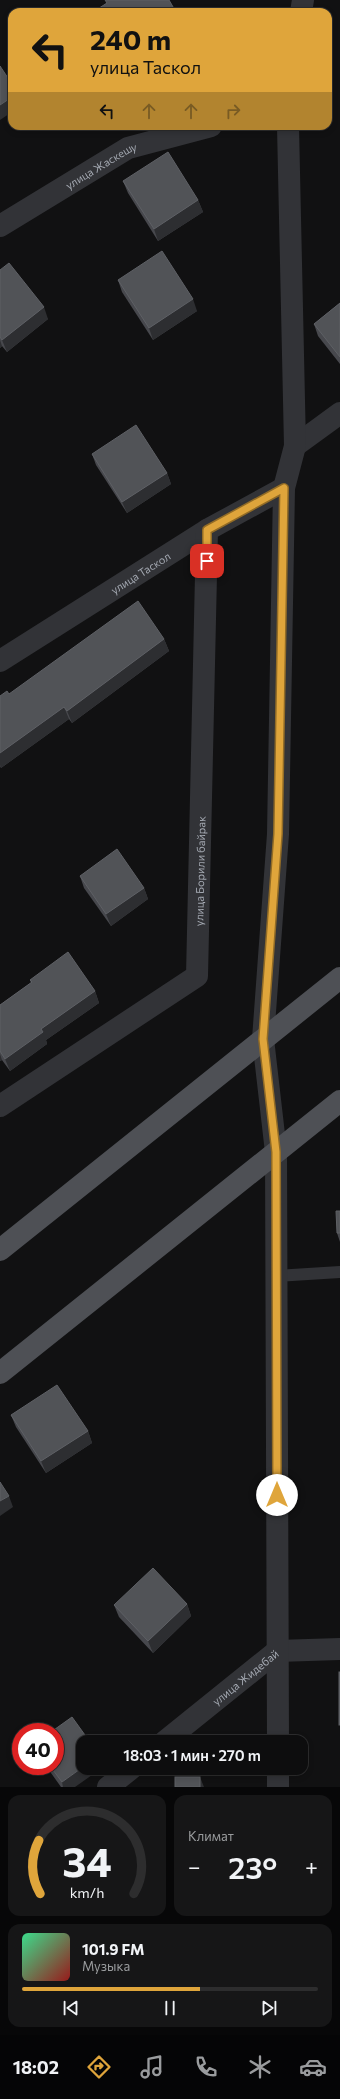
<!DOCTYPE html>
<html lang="ru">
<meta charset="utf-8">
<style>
:root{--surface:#0d0d0e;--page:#161617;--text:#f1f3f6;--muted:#9a9c9e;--line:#2d2d2e;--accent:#dfa53b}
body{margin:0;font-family:Commissioner,sans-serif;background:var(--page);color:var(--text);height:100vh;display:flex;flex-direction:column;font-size:15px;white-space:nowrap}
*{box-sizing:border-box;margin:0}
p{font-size:13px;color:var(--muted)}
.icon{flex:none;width:22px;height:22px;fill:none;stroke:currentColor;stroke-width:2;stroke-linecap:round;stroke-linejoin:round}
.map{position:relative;height:1787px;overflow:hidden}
.drawer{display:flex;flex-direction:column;gap:8px;padding:8px;background:#070708;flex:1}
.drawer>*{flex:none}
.top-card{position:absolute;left:8px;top:8px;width:324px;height:122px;border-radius:12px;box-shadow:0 2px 6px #0003,0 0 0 1px var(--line);background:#dfa53b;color:#111;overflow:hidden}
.speed{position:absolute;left:12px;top:1723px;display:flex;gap:8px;font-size:20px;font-weight:700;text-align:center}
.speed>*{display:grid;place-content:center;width:52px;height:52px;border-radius:50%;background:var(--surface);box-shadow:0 2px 6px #0003,0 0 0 1px var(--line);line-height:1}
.speed .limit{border:6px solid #d22;background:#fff;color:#111}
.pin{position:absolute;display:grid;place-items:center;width:34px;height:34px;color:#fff;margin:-17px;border-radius:8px;box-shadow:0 2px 6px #0006}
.me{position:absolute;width:44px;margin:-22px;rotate:0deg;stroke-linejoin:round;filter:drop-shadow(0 0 3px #0008)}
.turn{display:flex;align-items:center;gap:14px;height:84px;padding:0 16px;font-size:18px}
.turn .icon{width:52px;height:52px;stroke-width:2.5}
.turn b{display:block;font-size:28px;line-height:34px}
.lanes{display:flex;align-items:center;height:38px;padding:0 16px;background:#0003;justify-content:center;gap:20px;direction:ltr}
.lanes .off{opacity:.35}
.big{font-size:30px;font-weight:600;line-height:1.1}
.drawer .widget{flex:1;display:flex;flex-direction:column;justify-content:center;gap:6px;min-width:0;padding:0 14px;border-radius:12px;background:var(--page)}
.drawer .dial{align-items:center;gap:0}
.dial svg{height:104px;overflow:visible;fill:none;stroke:var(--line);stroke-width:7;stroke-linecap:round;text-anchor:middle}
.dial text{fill:var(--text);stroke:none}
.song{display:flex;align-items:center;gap:12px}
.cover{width:48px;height:48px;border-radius:6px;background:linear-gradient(135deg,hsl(150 70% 55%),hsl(0 70% 35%))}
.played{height:4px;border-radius:2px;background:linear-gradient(90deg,var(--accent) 60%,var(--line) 60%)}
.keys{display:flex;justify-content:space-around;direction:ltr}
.heat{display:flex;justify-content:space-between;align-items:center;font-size:22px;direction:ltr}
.drawer .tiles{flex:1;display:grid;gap:8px;grid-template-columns:1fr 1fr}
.widget:last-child{grid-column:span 2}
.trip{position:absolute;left:76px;top:1735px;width:232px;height:40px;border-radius:12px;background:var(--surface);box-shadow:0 2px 6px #0003,0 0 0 1px var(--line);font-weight:600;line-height:40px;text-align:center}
.tabs{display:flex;height:64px;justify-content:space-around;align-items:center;background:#050506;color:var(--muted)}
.tabs .icon{width:28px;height:28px}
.tabs .active{color:var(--accent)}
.tabs b{font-size:18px;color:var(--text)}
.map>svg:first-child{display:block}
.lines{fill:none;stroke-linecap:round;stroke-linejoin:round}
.service{stroke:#323337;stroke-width:12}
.minor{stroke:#323337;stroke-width:22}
.tertiary{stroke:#323337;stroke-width:22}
.primary{stroke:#4e5055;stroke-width:22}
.wall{fill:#47484d}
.shaded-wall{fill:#2d2e31}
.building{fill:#515357;stroke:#5e6065}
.route-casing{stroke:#916b26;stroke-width:10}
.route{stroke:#dfa53b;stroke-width:7}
.labels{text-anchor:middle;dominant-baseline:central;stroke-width:3;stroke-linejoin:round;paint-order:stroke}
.street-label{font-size:11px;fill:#a3a8b1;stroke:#0c0c0d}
</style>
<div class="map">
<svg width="340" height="1787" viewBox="0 0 340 1787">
<rect width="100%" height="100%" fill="#111112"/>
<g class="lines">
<polyline class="service" points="276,1276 340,1272"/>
<g class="minor">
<polyline points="301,12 303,0"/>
<path id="s1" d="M0,226L128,148L211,126"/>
<polyline points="295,446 340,413"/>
<path id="s2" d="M0,661L207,530L284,488"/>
<polyline points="263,1039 278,834 284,488 295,446 288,126"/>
<path id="s3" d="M0,1106L197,976L207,530"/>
<path id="s4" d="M164,1742L277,1651L340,1649"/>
<polyline points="108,1787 132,1768"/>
</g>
<g class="tertiary">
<polyline points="263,1039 276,1152 278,1742"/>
<polyline points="278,1768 278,1787"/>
</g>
<g class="primary">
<polyline points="0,1250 340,978"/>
<polyline points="0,1373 340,1101"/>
</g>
</g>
<g class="wall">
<polygon points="123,181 198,200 203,212 158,241 128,193"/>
<polygon points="0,270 48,319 7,352 2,346 0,348"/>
<polygon points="118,280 197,311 153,340 122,292"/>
<polygon points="340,303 340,364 318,336 314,324"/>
<polygon points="92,454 167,473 171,484 127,513 96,465"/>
<polygon points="164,639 169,651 72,723 69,719 1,768 0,766 0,696 9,694"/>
<polygon points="80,876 144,888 148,899 111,926 84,888"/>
<polygon points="30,980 95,991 99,1003 46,1040 47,1044 10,1071 2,1060 0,1061 0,1005 31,983"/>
<polygon points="340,1211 340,1242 337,1233"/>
<polygon points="11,1415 88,1431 92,1443 46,1473 16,1427"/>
<polygon points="187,1604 191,1616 153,1653 119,1617 114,1605"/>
<polygon points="46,1766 55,1766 75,1787 61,1787"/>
</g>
<g class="shaded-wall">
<polygon points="12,97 12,112 0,120 0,105"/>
<polygon points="198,200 203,212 158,241 154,229"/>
<polygon points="193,299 197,311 153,340 149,328"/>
<polygon points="44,307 48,319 7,352 2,340"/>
<polygon points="0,340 2,346 0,348"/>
<polygon points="167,473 171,484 127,513 122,502"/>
<polygon points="164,639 169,651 72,723 67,711"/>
<polygon points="64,707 69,719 1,768 0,765 0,753"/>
<polygon points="144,888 148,899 111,926 106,914"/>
<polygon points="95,991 99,1003 46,1040 47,1044 10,1071 5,1059 41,1029"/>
<polygon points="0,1054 2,1060 0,1061"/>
<polygon points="88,1431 92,1443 46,1473 41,1461"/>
<polygon points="9,1496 13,1507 0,1516 0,1501"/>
<polygon points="187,1604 191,1616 153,1653 148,1641"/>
<polygon points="83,1767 83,1768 102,1768 75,1787 63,1787 62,1782"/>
<polygon points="200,1777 204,1787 200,1787"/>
</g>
<g class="building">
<polygon points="105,0 169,0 176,12 93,12 107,3"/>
<polygon points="0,66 12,84 12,97 0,105"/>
<polygon points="168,152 198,200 154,229 123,181"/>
<polygon points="162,251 193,299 149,328 118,280"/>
<polygon points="9,263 44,307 2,340 0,337 0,270"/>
<polygon points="340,303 340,357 314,324"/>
<polygon points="136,425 167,473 122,502 92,454"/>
<polygon points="138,601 164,639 67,711 64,707 0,753 0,696 7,691 9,694"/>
<polygon points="117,849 144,888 106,914 80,876"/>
<polygon points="68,952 95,991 41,1029 43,1032 5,1059 0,1051 0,1005 32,982 30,980"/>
<polygon points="336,1211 340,1211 340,1233 337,1233"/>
<polygon points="57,1385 88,1431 41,1461 11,1415"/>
<polygon points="0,1482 9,1496 0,1501"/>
<polygon points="153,1568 187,1604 148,1641 114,1605"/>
<rect x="339" y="1672" width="1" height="53"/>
<polygon points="72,1717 90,1742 83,1742 83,1767 62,1782 50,1766 55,1766 55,1732 51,1732"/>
<rect x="175" y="1777" width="25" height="10"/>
</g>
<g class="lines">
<defs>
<polyline id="route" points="207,561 207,530 284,488 278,834 263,1039 276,1152 277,1495"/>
</defs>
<use href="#route" class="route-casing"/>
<use href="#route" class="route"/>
</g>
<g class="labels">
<g class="street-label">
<text stroke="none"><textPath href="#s1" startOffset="118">улица Жаскешу</textPath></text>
<text stroke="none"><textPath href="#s2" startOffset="166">улица Таскол</textPath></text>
<text stroke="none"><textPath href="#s3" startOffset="341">улица Борили байрак</textPath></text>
<text stroke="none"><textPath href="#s4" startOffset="104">улица Жидебай</textPath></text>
</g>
</g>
</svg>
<div class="speed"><div class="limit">40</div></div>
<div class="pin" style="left:207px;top:561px;background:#d93025"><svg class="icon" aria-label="arrive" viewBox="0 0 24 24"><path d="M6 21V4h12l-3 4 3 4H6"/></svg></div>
<svg class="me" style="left:277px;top:1495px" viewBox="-20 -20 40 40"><circle r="19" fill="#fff"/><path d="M0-13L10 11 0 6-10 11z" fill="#dfa53b"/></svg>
<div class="trip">18:03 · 1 мин · 270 m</div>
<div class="top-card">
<div class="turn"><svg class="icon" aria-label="left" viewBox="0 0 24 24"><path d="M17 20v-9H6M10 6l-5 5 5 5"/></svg><div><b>240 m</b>улица Таскол</div></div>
<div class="lanes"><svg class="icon" aria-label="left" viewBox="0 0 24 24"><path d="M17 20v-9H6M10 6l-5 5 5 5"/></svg><svg class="icon off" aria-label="ahead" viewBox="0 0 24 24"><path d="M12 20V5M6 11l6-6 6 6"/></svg><svg class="icon off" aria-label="ahead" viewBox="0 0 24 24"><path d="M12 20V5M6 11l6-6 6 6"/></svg><svg class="icon off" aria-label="right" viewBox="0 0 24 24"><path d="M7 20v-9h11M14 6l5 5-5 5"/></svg></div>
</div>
</div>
<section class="drawer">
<div class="tiles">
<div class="widget dial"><svg viewBox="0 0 100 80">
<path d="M14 69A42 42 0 1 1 86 69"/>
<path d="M14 69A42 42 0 0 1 13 28" stroke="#dfa53b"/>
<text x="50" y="56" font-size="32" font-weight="700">34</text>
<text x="50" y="72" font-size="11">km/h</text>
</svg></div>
<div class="widget"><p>Климат</p>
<div class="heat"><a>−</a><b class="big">23°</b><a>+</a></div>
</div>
<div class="widget">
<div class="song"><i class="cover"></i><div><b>101.9 FM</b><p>Музыка</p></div></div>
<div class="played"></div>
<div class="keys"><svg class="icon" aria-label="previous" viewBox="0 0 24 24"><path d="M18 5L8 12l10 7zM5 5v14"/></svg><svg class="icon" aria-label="pause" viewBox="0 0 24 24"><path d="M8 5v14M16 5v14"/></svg><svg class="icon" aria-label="next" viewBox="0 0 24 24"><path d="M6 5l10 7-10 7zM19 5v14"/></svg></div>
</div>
</div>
</section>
<nav class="tabs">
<b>18:02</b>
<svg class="icon active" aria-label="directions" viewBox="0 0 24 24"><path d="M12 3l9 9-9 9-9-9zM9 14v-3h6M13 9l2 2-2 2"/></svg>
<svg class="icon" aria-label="music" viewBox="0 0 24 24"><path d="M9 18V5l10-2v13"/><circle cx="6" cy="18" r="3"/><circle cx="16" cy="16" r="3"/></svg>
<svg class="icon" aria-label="phone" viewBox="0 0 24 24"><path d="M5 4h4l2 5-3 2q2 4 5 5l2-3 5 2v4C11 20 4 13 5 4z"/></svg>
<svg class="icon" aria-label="climate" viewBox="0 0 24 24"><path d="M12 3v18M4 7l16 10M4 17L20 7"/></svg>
<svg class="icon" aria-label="car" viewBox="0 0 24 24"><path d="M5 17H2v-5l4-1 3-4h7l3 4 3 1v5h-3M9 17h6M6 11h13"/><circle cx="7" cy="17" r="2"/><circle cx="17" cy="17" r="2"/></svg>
</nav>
